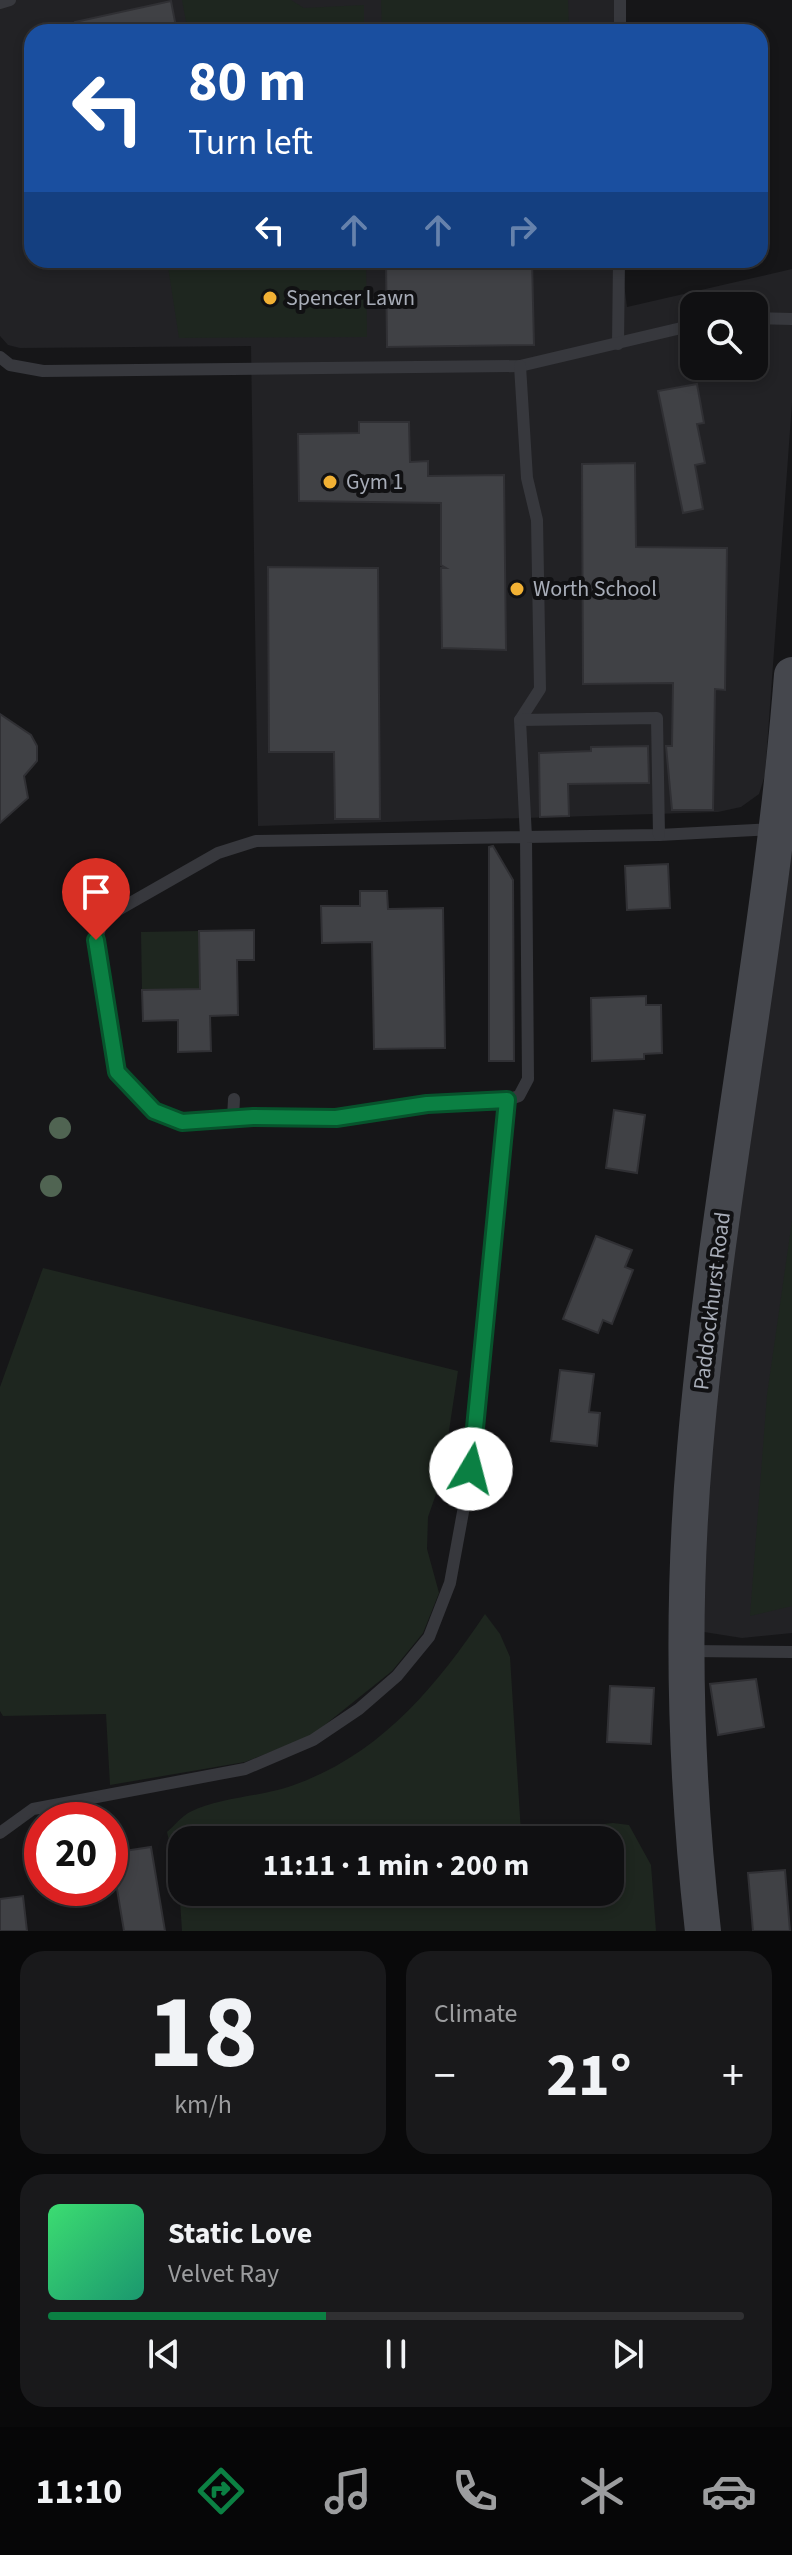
<!DOCTYPE html>
<meta charset="utf-8">
<style>
:root{--surface:#101012;--page:#19191b;--text:#f1f3f6;--muted:#9c9d9f;--line:#303032;--accent:#0b8043}
body{margin:0;font-family:"Source Sans 3",sans-serif;background:var(--page);color:var(--text);height:100vh;display:flex;flex-direction:column;font-size:30px;white-space:nowrap}
*{box-sizing:border-box;margin:0}
p{font-size:26px;color:var(--muted)}
.icon{flex:none;width:44px;height:44px;fill:none;stroke:currentColor;stroke-width:2;stroke-linecap:round;stroke-linejoin:round}
.map{position:relative;height:1931px;overflow:hidden}
.panel{display:flex;flex-direction:column;gap:20px;padding:20px;background:#09090a;flex:1}
.panel>*{flex:none}
.top-card{position:absolute;left:24px;top:24px;width:744px;height:244px;border-radius:24px;box-shadow:0 4px 12px #0003,0 0 0 2px var(--line);background:#1a4fa0;color:#fff;overflow:hidden}
.tools{position:absolute;left:680px;top:292px;display:grid;gap:16px}
.tools a{display:grid;place-items:center;width:88px;height:88px;border-radius:16px;background:var(--surface);box-shadow:0 4px 12px #0003,0 0 0 2px var(--line);font-size:40px}
.speed{position:absolute;left:24px;top:1802px;display:flex;gap:16px;font-size:40px;font-weight:700;text-align:center}
.speed>*{display:grid;place-content:center;width:104px;height:104px;border-radius:50%;background:var(--surface);box-shadow:0 4px 12px #0003,0 0 0 2px var(--line);line-height:1}
.speed .limit{border:12px solid #d22;background:#fff;color:#111}
.pin{position:absolute;display:grid;place-items:center;width:68px;height:68px;color:#fff;margin:-82px -34px;border-radius:50% 50% 50% 0;rotate:-45deg;box-shadow:0 0 8px #0007}
.pin .icon{rotate:45deg}
.me{position:absolute;width:88px;margin:-44px;rotate:8deg;stroke-linejoin:round;filter:drop-shadow(0 0 6px #0008)}
.turn{display:flex;align-items:center;gap:28px;height:168px;padding:0 32px;font-size:36px}
.turn .icon{width:104px;height:104px;stroke-width:2.5}
.turn b{display:block;font-size:56px;line-height:68px}
.lanes{display:flex;align-items:center;height:76px;padding:0 32px;background:#0003;justify-content:center;gap:40px;direction:ltr}
.lanes .off{opacity:.35}
.big{font-size:60px;font-weight:700;line-height:1.1}
.panel .tile{flex:1;display:flex;flex-direction:column;justify-content:center;gap:12px;min-width:0;padding:0 28px;border-radius:24px;background:var(--page)}
.panel .dial{align-items:center;gap:0}
.dial b{font-size:104px;line-height:1}
.song{display:flex;align-items:center;gap:24px}
.cover{width:96px;height:96px;border-radius:12px;background:linear-gradient(135deg,hsl(140 70% 55%),hsl(160 70% 35%))}
.played{height:8px;border-radius:4px;background:linear-gradient(90deg,var(--accent) 40%,var(--line) 40%)}
.keys{display:flex;justify-content:space-around;direction:ltr}
.heat{display:flex;justify-content:space-between;align-items:center;font-size:44px;direction:ltr}
.panel .tiles{flex:1;display:grid;gap:20px;grid-template-columns:1fr 1fr}
.tile:last-child{grid-column:span 2}
.trip{position:absolute;left:168px;top:1826px;width:456px;height:80px;border-radius:24px;background:var(--surface);box-shadow:0 4px 12px #0003,0 0 0 2px var(--line);font-weight:700;line-height:80px;text-align:center}
.menu{display:flex;height:128px;justify-content:space-around;align-items:center;background:#060607;color:var(--muted)}
.menu .icon{width:56px;height:56px}
.menu .selected{color:var(--accent)}
.menu b{font-size:36px;color:var(--text)}
.map>svg:first-child{display:block}
.built{fill:#222225;fill-rule:evenodd}
.green{fill:#1e261f;fill-rule:evenodd}
.building{fill:#404145;stroke:#303034;stroke-width:2}
.lines{fill:none;stroke-linecap:round;stroke-linejoin:round}
.service{stroke:#37383d;stroke-width:12}
.secondary{stroke:#45474d;stroke-width:36}
.tree{fill:#506452}
.route-casing{stroke:#07532c;stroke-width:20}
.route{stroke:#0b8043;stroke-width:14}
.poi-dot{fill:#f2b134;stroke:#111113;stroke-width:3}
.labels{text-anchor:middle;dominant-baseline:central;stroke-width:8;stroke-linejoin:round;paint-order:stroke}
.poi-label{font-size:22px;fill:#a8adb8;stroke:#111113;text-anchor:start}
.street-label{font-size:22px;fill:#a8adb8;stroke:#111113}
</style>
<div class="map">
<svg width="792" height="1931" viewBox="0 0 792 1931">
<rect width="100%" height="100%" fill="#161618"/>
<g class="built">
<path d="M0,0H619L620,32H32V260H621L627,307L792,269V403L765,775L759,794L741,807L718,812L258,826L251,346L20,348L8,345L0,336ZM694,306H754V366H694Z"/>
<polygon points="792,788 792,1633 742,1638 704,1632 703,1479"/>
</g>
<g class="green">
<polygon points="182,0 291,0 304,8 364,5 364,32 188,32"/>
<polygon points="381,0 568,0 569,32 382,32"/>
<polygon points="167,260 366,260 367,337 179,338"/>
<polygon points="199,931 200,989 142,990 141,932"/>
<polygon points="792,1221 792,1606 750,1616 767,1395"/>
<polygon points="43,1268 458,1371 442,1477 428,1517 427,1549 439,1593 423,1633 392,1671 311,1736 245,1762 110,1785 106,1714 3,1716 0,1711 0,1387"/>
<path d="M485,1614L500,1634L510,1657L521,1833L613,1823L629,1825L651,1865L656,1931H182L179,1885L167,1832C174,1826 182,1816 190,1812C218,1798 255,1797 285,1788C376,1759 434,1690 485,1614ZM610,1840V1892H182V1840Z"/>
</g>
<g class="building">
<polygon points="171,1 177,32 77,32 75,22"/>
<polygon points="386,260 532,260 534,345 387,347"/>
<polygon points="697,384 704,423 697,424 705,463 695,465 703,509 683,513 658,391"/>
<polygon points="359,422 409,422 410,462 428,461 428,476 504,475 506,650 442,648 441,568 446,568 441,565 441,503 299,501 298,434 359,433"/>
<polygon points="635,463 636,547 727,548 725,690 715,689 713,810 672,810 666,746 672,746 673,683 583,684 582,464"/>
<polygon points="268,567 378,568 380,819 335,819 334,752 269,752"/>
<polygon points="0,714 31,735 37,746 37,761 24,776 28,798 0,823"/>
<polygon points="648,746 649,783 568,784 569,816 540,817 539,753 591,751 591,747"/>
<polygon points="493,846 513,880 514,1061 489,1061 489,847"/>
<polygon points="668,864 670,908 627,910 625,866"/>
<polygon points="360,891 387,891 388,909 443,908 445,1048 374,1049 372,942 322,943 321,906 360,906"/>
<polygon points="254,930 254,960 237,960 238,1015 210,1016 211,1051 178,1052 178,1020 143,1021 142,990 200,989 199,931"/>
<polygon points="646,996 646,1005 661,1005 662,1053 644,1054 644,1059 592,1061 591,998"/>
<polygon points="614,1110 645,1115 637,1173 606,1168"/>
<polygon points="596,1236 632,1250 625,1267 633,1270 612,1324 603,1320 598,1333 563,1319"/>
<polygon points="560,1370 594,1374 589,1412 600,1413 597,1446 551,1441"/>
<polygon points="756,1679 764,1727 718,1735 710,1684"/>
<polygon points="610,1686 654,1688 651,1744 607,1742"/>
<polygon points="151,1847 165,1931 124,1931 111,1853"/>
<polygon points="785,1870 790,1931 753,1931 748,1873"/>
<polygon points="23,1896 27,1931 0,1931 0,1899"/>
</g>
<g class="lines">
<g class="service">
<polyline points="0,3 10,0"/>
<polyline points="620,32 620,0"/>
<polyline points="754,318 792,319"/>
<polyline points="618,344 619,260"/>
<polyline points="0,357 10,365 43,371 520,366 694,325"/>
<polyline points="520,366 527,478 537,520 540,689 520,720 526,837 528,1079 519,1096 507,1100 427,1104 336,1118 233,1118 182,1122 154,1111 117,1072 96,940 104,918 218,853 256,841 659,835 774,829"/>
<polyline points="520,720 657,718 659,835"/>
<polyline points="233,1118 234,1099"/>
<polyline points="690,1651 792,1652"/>
<polyline points="0,1833 33,1809 245,1769 313,1740 359,1709 397,1676 429,1637 450,1583 476,1441 507,1100"/>
</g>
<path class="secondary" d="M703,1931C685,1773 681,1608 695,1449C717,1190 772,935 792,675"/>
</g>
<g class="tree">
<circle cx="60" cy="1128" r="11"/>
<circle cx="51" cy="1186" r="11"/>
</g>
<g class="lines">
<defs>
<polyline id="route" points="96,940 117,1072 154,1111 182,1122 253,1117 336,1118 427,1104 507,1100 471,1469"/>
</defs>
<use href="#route" class="route-casing"/>
<use href="#route" class="route"/>
</g>
<g class="poi-dot">
<circle cx="270" cy="298" r="8"/>
<circle cx="330" cy="482" r="8"/>
<circle cx="517" cy="589" r="8"/>
</g>
<g class="labels">
<g class="poi-label">
<text x="286" y="298">Spencer Lawn</text>
<text x="346" y="482">Gym 1</text>
<text x="533" y="589">Worth School</text>
</g>
<g class="street-label">
<text transform="translate(712 1301) rotate(-83)">Paddockhurst Road</text>
</g>
</g>
</svg>
<div class="tools">
<a><svg class="icon" aria-label="search" viewBox="0 0 24 24"><circle cx="10" cy="10" r="6"/><path d="M15 15l6 6"/></svg></a>
</div>
<div class="speed"><div class="limit">20</div></div>
<div class="pin" style="left:96px;top:940px;background:#d93025"><svg class="icon" aria-label="arrive" viewBox="0 0 24 24"><path d="M6 21V4h12l-3 4 3 4H6"/></svg></div>
<svg class="me" style="left:471px;top:1469px" viewBox="-20 -20 40 40"><circle r="19" fill="#fff"/><path d="M0-13L10 11 0 6-10 11z" fill="#0b8043"/></svg>
<div class="trip">11:11 · 1 min · 200 m</div>
<div class="top-card">
<div class="turn"><svg class="icon" aria-label="left" viewBox="0 0 24 24"><path d="M17 20v-9H6M10 6l-5 5 5 5"/></svg><div><b>80 m</b>Turn left</div></div>
<div class="lanes"><svg class="icon" aria-label="left" viewBox="0 0 24 24"><path d="M17 20v-9H6M10 6l-5 5 5 5"/></svg><svg class="icon off" aria-label="ahead" viewBox="0 0 24 24"><path d="M12 20V5M6 11l6-6 6 6"/></svg><svg class="icon off" aria-label="ahead" viewBox="0 0 24 24"><path d="M12 20V5M6 11l6-6 6 6"/></svg><svg class="icon off" aria-label="right" viewBox="0 0 24 24"><path d="M7 20v-9h11M14 6l5 5-5 5"/></svg></div>
</div>
</div>
<section class="panel">
<div class="tiles">
<div class="tile dial"><b>18</b><p>km/h</p></div>
<div class="tile"><p>Climate</p>
<div class="heat"><a>−</a><b class="big">21°</b><a>+</a></div>
</div>
<div class="tile">
<div class="song"><i class="cover"></i><div><b>Static Love</b><p>Velvet Ray</p></div></div>
<div class="played"></div>
<div class="keys"><svg class="icon" aria-label="previous" viewBox="0 0 24 24"><path d="M18 5L8 12l10 7zM5 5v14"/></svg><svg class="icon" aria-label="pause" viewBox="0 0 24 24"><path d="M8 5v14M16 5v14"/></svg><svg class="icon" aria-label="next" viewBox="0 0 24 24"><path d="M6 5l10 7-10 7zM19 5v14"/></svg></div>
</div>
</div>
</section>
<nav class="menu">
<b>11:10</b>
<svg class="icon selected" aria-label="directions" viewBox="0 0 24 24"><path d="M12 3l9 9-9 9-9-9zM9 14v-3h6M13 9l2 2-2 2"/></svg>
<svg class="icon" aria-label="music" viewBox="0 0 24 24"><path d="M9 18V5l10-2v13"/><circle cx="6" cy="18" r="3"/><circle cx="16" cy="16" r="3"/></svg>
<svg class="icon" aria-label="phone" viewBox="0 0 24 24"><path d="M5 4h4l2 5-3 2q2 4 5 5l2-3 5 2v4C11 20 4 13 5 4z"/></svg>
<svg class="icon" aria-label="climate" viewBox="0 0 24 24"><path d="M12 3v18M4 7l16 10M4 17L20 7"/></svg>
<svg class="icon" aria-label="car" viewBox="0 0 24 24"><path d="M5 17H2v-5l4-1 3-4h7l3 4 3 1v5h-3M9 17h6M6 11h13"/><circle cx="7" cy="17" r="2"/><circle cx="17" cy="17" r="2"/></svg>
</nav>
